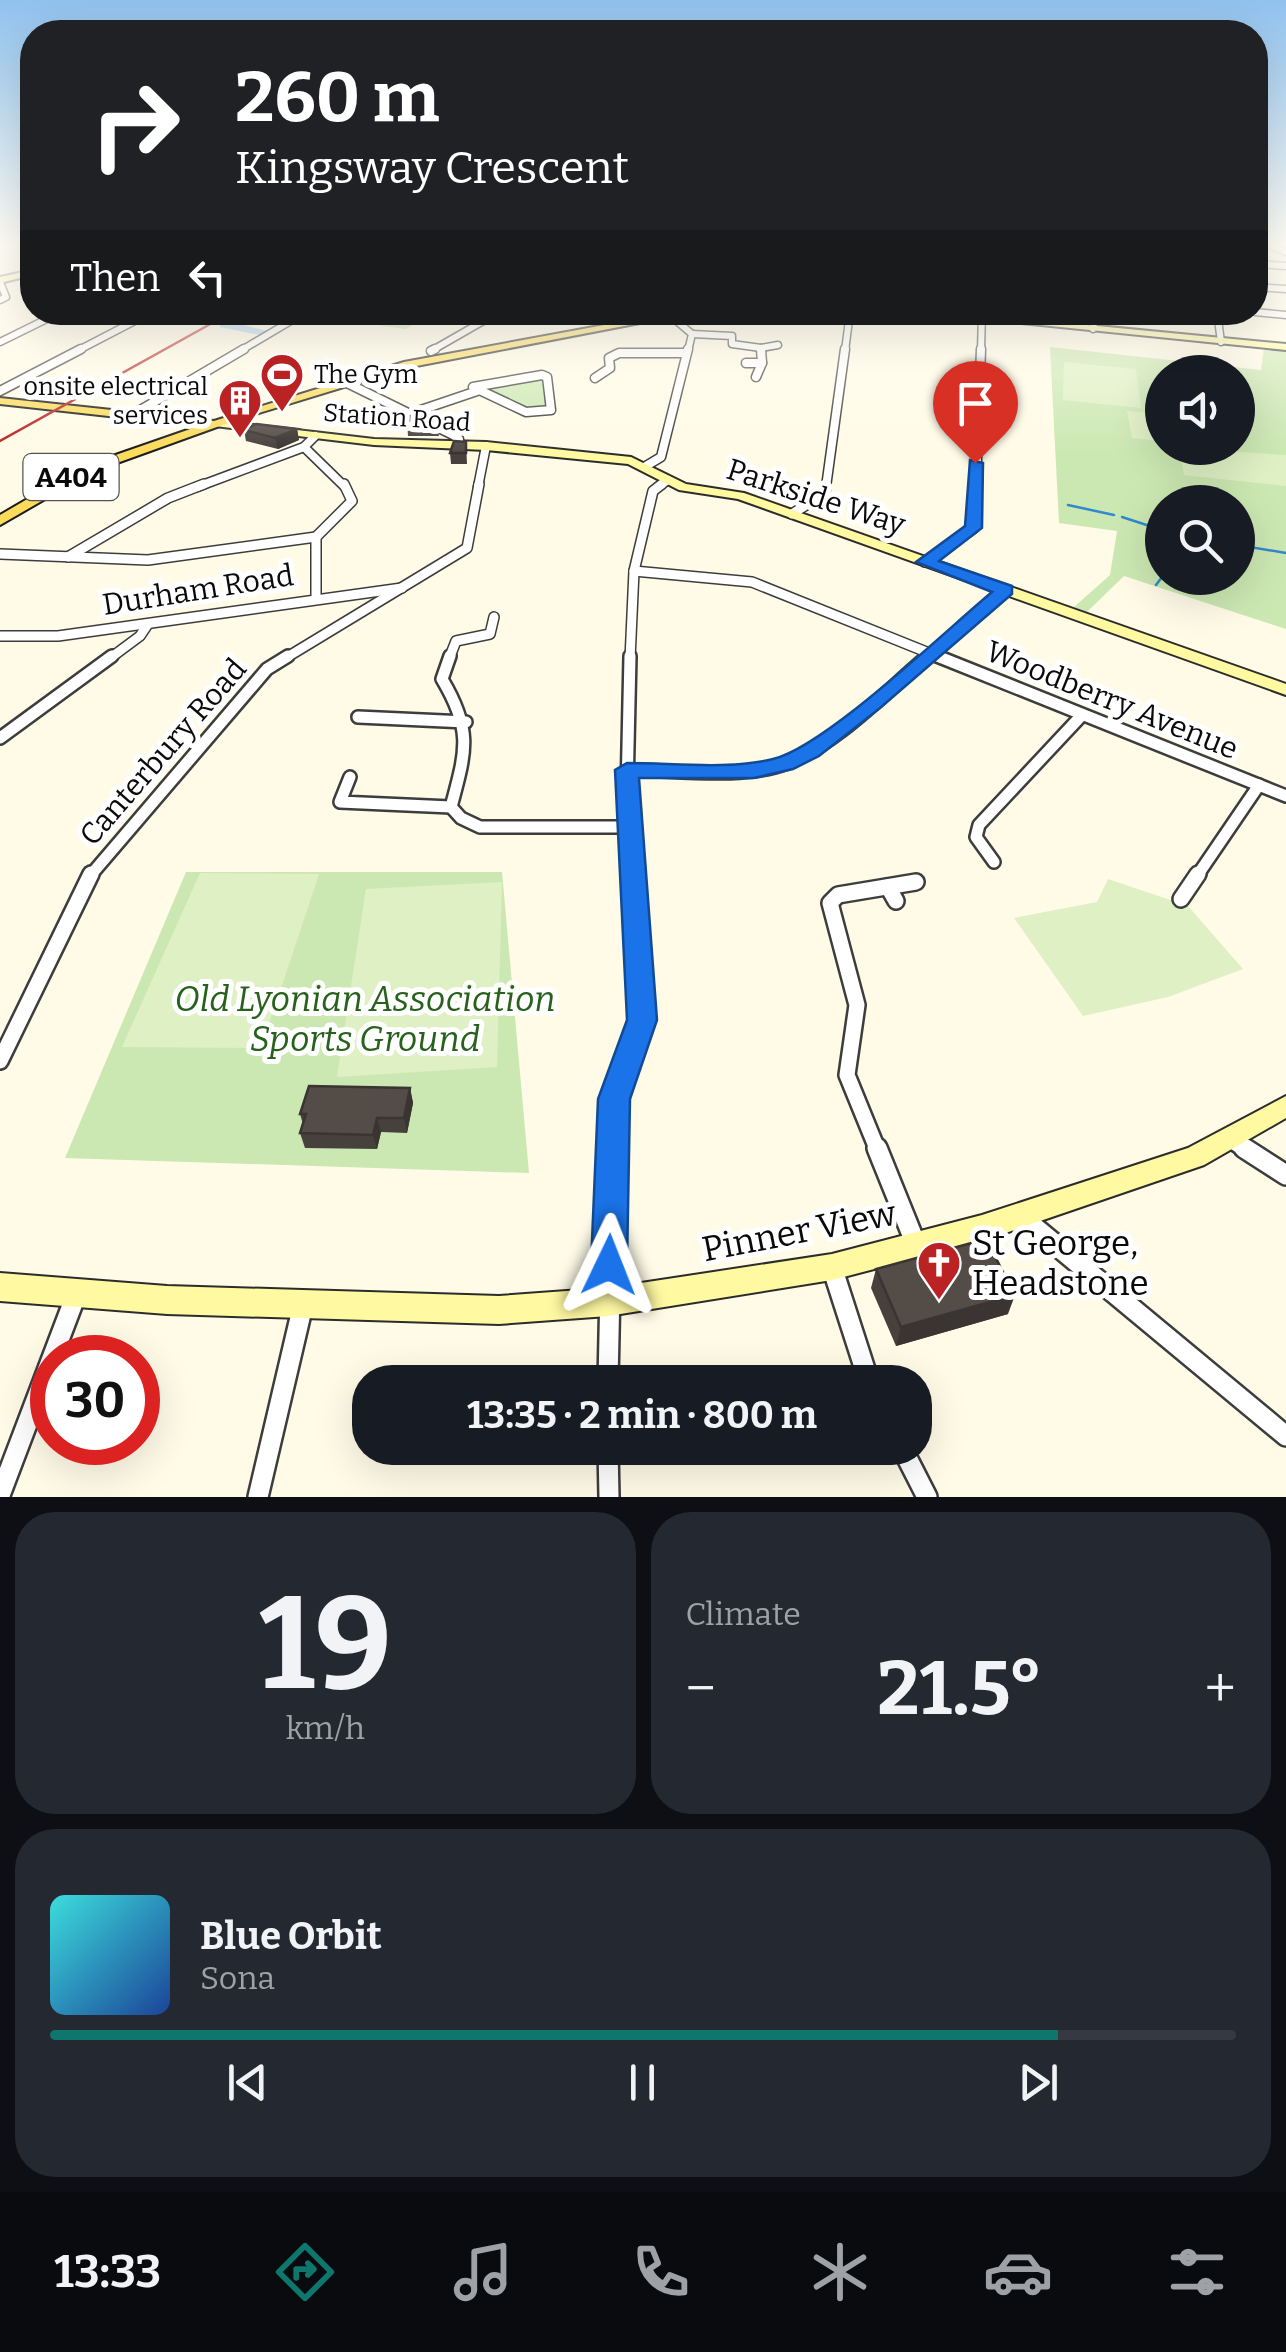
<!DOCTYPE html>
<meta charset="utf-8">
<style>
:root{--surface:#171b24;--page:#242831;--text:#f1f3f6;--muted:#9ea1a6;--line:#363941;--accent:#0f766e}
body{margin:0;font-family:Bitter,serif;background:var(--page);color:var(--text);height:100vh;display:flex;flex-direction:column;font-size:38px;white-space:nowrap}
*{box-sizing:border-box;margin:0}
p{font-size:32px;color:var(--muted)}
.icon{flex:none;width:55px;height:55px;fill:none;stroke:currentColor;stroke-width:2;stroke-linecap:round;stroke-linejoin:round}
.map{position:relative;height:1497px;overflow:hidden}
.details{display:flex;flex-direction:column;gap:15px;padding:15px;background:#0d0f14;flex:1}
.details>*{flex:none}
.banner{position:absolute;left:20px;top:20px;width:1248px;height:305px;border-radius:40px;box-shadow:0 10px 40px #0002;background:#202124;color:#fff;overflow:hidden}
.tools{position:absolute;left:1145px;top:355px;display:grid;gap:20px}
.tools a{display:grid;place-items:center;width:110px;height:110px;border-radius:50%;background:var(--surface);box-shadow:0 10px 40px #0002;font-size:50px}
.speed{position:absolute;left:30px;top:1335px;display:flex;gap:20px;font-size:50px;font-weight:700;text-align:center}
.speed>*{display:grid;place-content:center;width:130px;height:130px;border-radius:50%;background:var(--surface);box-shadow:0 10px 40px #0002;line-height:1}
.speed .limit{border:15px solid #d22;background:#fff;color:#111}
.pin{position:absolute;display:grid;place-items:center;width:85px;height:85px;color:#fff;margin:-102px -42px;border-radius:50% 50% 50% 0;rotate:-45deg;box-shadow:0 0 10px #0007}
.pin .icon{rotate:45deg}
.me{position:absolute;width:110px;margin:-55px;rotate:2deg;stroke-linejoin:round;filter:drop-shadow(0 0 8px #0008)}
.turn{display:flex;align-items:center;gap:35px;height:210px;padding:0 50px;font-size:45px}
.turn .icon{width:130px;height:130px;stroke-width:2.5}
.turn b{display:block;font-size:70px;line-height:85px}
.then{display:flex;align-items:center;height:95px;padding:0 50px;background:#0003;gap:20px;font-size:38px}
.big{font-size:75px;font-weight:700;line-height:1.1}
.details .card{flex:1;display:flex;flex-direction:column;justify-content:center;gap:15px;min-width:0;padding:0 35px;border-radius:40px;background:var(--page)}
.details .dial{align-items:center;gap:0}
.dial b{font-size:130px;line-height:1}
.song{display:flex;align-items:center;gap:30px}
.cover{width:120px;height:120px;border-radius:15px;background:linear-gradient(135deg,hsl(180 70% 55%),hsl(220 70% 35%))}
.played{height:10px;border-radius:5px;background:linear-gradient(90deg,var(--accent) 85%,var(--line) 85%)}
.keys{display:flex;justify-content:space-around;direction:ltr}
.heat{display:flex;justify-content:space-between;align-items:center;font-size:55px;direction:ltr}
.details .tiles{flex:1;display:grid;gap:15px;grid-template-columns:1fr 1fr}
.card:last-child{grid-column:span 2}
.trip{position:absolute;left:352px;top:1365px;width:580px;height:100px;border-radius:40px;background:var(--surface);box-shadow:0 10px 40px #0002;font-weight:700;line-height:100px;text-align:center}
.tab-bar{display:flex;height:160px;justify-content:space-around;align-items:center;background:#090b0e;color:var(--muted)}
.tab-bar .icon{width:70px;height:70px}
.tab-bar .current{color:var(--accent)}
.tab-bar b{font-size:45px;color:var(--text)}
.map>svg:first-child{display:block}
.green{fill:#cce8b2;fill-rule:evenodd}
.pitch{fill:#dff0c4}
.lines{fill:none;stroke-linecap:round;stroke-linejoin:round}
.stream{stroke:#3289ce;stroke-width:2.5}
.river{fill:#acd7f7;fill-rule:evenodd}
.street-far5-casing{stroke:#3d3d3d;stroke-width:9}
.street-far4-casing{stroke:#3d3d3d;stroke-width:11}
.street-far3-casing{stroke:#3d3d3d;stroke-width:12}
.street-far2-casing{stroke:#3d3d3d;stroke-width:16}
.street-far1-casing{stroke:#3d3d3d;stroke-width:20}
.street-casing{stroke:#3d3d3d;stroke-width:24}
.secondary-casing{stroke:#2c2c2c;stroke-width:4}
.primary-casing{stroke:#1b1b1b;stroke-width:4}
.street-far5{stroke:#fff;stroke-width:6}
.street-far4{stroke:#fff;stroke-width:8}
.street-far3{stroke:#fff;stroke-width:9}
.street-far2{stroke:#fff;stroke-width:11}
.street-far1{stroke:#fff;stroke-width:15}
.street{stroke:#fff;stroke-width:19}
.secondary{fill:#fff9a2;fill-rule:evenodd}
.primary{fill:#fadb5c;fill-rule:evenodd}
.rail{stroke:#ba2223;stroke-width:2.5}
.wall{fill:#47413d}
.shaded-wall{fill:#3a3532}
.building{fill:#534c47;stroke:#3a3532;stroke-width:2.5}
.route{fill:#1a73e8;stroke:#114b97;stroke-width:2.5}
.labels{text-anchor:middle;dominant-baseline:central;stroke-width:10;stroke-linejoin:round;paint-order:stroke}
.far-poi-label{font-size:25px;fill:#0a0a0a;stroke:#fff;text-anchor:start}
.far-street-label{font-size:25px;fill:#0a0a0a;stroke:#fff}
.shield{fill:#fff;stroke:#545454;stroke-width:2.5}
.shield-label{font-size:28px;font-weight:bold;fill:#0a0a0a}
.street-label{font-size:30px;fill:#0a0a0a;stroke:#fff}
.near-park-label{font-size:35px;font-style:italic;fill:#27611b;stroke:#fff}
.near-street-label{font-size:35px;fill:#0a0a0a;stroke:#fff}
.near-poi-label{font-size:35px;fill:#0a0a0a;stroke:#fff;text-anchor:start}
</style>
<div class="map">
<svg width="1286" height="1497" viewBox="0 0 1286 1497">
<rect width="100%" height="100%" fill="#fffbe7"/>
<g class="green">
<polygon points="352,313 352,312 438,313 405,329 342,320"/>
<path d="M1050,347L1261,370L1264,348L1286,350V629L1124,576L1087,612L1074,607L1110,575L1117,531L1059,523ZM1162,372H1238V448H1162ZM1162,502H1238V578H1162Z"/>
<polygon points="534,377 543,380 546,408 529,411 479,387"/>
<polygon points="186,872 502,872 529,1173 65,1158"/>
</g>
<g class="pitch">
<polygon points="1064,362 1136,369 1141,408 1063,400"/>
<polygon points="1127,411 1162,414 1162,441 1132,438"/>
<polygon points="1179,448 1286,455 1286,486 1184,475"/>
<polygon points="200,873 319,874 261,1048 122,1047"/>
<polygon points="1108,879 1188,906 1243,969 1168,997 1083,1016 1014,918 1097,902"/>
<polygon points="502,882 497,1067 337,1077 366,889"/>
</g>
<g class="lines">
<g class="stream">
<polyline points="1068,505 1114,515"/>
<polyline points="1122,517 1162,530"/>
<polyline points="1238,545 1286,553"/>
<polyline points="1156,585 1162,577"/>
</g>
<polygon class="river" points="224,320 271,332 265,336 220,327 220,321"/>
<defs>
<g id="street-far5">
<polyline points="1265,243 1286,252"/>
<polyline points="1255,264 1286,266"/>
<polyline points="0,282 6,297 0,300"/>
<polyline points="1255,287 1286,289"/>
<polyline points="1217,312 1221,342"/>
<polyline points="1255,312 1286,315"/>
<polyline points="672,317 692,334 688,351"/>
<polyline points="1093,329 1096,312"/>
<polyline points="692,334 732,336 732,344 761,348 761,351"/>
<polyline points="0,342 61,312"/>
<polyline points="761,348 778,345"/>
<polyline points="77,351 152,312"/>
<polyline points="240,351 306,312"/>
<polyline points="431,351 499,312"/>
<polyline points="845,351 850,312"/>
<polyline points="981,351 982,312"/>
</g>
<g id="street-far4">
<polyline points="431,351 435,349"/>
<polyline points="746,363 762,363"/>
<polygon points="542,375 547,377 551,410 526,412 473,387"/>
<polyline points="756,377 762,363 761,349"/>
<polyline points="595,378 610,368 609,358 619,353 686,353"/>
<polyline points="347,383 453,435 459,439 459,445"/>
<polyline points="0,391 81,349"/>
<polyline points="409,414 477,391"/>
<polyline points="132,415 244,349"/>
<polyline points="304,447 345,487"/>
<polyline points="646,466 661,457 688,349"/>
<polyline points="197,487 304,447 315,436"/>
<polyline points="478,487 486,446"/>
<polyline points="658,487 668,480"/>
<polyline points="826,487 845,349"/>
<polyline points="976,487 981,349"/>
</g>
<g id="street-far3">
<polyline points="792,514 825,493 826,484"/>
<polyline points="0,554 148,560 316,537"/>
<polyline points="68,557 168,498 204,484"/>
<polyline points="925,562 974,528 976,484"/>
<polyline points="634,571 752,582 944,659"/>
<polyline points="316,598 316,537 352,501 344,484"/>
<polyline points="0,636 58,636 402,588"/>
<polyline points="109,659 140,636 148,624"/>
<polyline points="284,659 467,548 479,484"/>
<polyline points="449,659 456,641 490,634 494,617"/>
<polyline points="630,659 634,571 653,491 662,484"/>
<polyline points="925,659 1005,590"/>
</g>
<g id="street-far2">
<path d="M450,656L442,679C473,731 466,751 451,807L461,818L480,827H629"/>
<polyline points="630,656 627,791 634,876"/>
<polyline points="937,656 1286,796"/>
<polyline points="358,717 466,722"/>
<polyline points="0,738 112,656"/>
<path d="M627,770C674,770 744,780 787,763C840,742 885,692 928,656"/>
<polyline points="350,777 340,802 451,807"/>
<polyline points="994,862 976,837 979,825 1082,715"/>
<polyline points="90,876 267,669 288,656"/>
<polyline points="1197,876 1259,785"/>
</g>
<g id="street-far1">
<polyline points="888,887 896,901"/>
<polyline points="1181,899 1198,874"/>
<polyline points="0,1061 91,874"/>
<polyline points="1229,1139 1248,1151"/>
<polyline points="613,1151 614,1099 642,1020 634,874"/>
<polyline points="878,1151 847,1075 857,1005 830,903 838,895 916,882"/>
</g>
<g id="street">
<polyline points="877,1148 917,1247"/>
<polyline points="1244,1148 1286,1175"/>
<polyline points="1021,1216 1286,1436"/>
<polyline points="832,1267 869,1382"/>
<polyline points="608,1382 613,1148"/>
<polyline points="608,1448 609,1497"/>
<polyline points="902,1448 927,1497"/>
<polyline points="0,1495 76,1295"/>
<polyline points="258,1497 303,1305"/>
</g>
<g id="secondary">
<polygon points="32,270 32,275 0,283 0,277"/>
<polygon points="914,312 952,312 1286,344 1286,350"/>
<polygon points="219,421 374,439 486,442 631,457 686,484 744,493 1286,684 1286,695 738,499 679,490 628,464 486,450 374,445 215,426 215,422"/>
<polygon points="1286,1096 1286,1118 1204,1165 982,1241 832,1280 608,1316 499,1324 167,1314 0,1301 0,1273 167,1286 499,1296 608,1288 832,1254 982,1215 1188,1148"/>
</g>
<polygon id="primary" points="675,312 697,312 406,368 239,419 92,472 0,525 0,515 84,466 199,426 0,404 0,398 214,421 404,362"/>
</defs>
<use href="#street-far5" class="street-far5-casing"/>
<use href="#street-far4" class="street-far4-casing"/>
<use href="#street-far3" class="street-far3-casing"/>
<use href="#street-far2" class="street-far2-casing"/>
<use href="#street-far1" class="street-far1-casing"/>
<use href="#street" class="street-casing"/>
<use href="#secondary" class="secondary-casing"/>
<use href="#primary" class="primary-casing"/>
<use href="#street-far5" class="street-far5"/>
<use href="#street-far4" class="street-far4"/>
<use href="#street-far3" class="street-far3"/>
<use href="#street-far2" class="street-far2"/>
<use href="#street-far1" class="street-far1"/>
<use href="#street" class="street"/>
<use href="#secondary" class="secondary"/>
<use href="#primary" class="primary"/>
<polyline class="rail" points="0,441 232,312"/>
</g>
<g class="wall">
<polygon points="568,312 606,312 607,321 584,325"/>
<polygon points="407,422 437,422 439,436 408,436"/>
<polygon points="297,429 299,440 278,449 246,441 244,430"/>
<polygon points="466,442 467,464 451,464 450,453"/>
<polygon points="410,1088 413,1103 407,1133 381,1132 377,1149 305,1148 300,1133 303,1124 300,1114"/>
<polygon points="876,1269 1008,1314 896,1346 871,1288"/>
</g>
<g class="shaded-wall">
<polygon points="600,312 606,312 607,321 584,325 584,316"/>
<polygon points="297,429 299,440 278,449 275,438"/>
<polygon points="410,1088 413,1103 407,1133 404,1118"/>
<polygon points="377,1118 381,1132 377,1149 373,1135"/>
<polygon points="1015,1295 1008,1314 896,1346 901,1327"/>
</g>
<g class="building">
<polygon points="579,312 600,312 584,316"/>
<polygon points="410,416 426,416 437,422 407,422"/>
<polygon points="256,424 297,429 275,438 244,430"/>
<polygon points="454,441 466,442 466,453 450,453"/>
<polygon points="309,1086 410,1088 404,1118 377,1118 373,1135 300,1133 306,1114 300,1114"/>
<polygon points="986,1239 1015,1295 901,1327 876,1269"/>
</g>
<linearGradient id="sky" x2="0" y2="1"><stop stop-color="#90c2ee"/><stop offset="0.54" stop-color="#fffdf4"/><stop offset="1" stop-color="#fffdf4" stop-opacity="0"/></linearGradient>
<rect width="1286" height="452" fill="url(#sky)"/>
<path class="route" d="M970,460L983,463L982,528L939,561L1012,586V594L880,708L819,756L793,769L754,778H639L657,1020L630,1099L627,1265L621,1277L609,1282L596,1277L591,1265L598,1099L627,1020L615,770L627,763C674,763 727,770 773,759C826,746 945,631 992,592L916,562L965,526Z"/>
<defs>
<symbol id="stadium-pin" viewBox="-11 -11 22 30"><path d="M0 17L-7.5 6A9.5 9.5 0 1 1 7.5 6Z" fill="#ba2223" stroke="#fff"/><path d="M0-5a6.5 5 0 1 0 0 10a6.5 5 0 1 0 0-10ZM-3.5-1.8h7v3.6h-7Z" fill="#fff"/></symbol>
<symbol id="building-pin" viewBox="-11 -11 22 30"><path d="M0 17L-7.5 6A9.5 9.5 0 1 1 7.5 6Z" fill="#ba2223" stroke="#fff"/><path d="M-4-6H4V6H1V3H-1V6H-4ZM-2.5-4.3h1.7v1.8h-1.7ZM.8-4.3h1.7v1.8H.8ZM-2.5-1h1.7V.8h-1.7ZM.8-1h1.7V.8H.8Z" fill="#fff"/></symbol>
<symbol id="church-pin" viewBox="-11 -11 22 30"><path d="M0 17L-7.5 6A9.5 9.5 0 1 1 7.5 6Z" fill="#ba2223" stroke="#fff"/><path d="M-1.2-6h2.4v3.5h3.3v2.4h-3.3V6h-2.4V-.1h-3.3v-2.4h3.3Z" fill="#fff"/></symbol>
</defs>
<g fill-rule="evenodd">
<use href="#stadium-pin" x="257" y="350" width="50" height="68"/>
<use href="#building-pin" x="215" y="376" width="50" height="68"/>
<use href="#church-pin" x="914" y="1238" width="50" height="68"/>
</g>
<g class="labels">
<g class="far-poi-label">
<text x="314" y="375">The Gym</text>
<text x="208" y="387" text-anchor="end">onsite electrical<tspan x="208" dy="29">services</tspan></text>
</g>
<g class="far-street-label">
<text transform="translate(397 418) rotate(4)">Station Road</text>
</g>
<rect class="shield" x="23.5" y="454" width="95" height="46" rx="8"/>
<g class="shield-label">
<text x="71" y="477">A404</text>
</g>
<g class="street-label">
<text transform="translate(816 497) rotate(18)">Parkside Way</text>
<text transform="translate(198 590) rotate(-9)">Durham Road</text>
<text transform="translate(1112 700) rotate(22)">Woodberry Avenue</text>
<text transform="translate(163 752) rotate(-49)">Canterbury Road</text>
</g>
<g class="near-park-label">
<text x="365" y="999">Old Lyonian Association<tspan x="365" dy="40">Sports Ground</tspan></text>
</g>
<g class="near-street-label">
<text transform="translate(799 1231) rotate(-11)">Pinner View</text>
</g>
<g class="near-poi-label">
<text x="972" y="1243">St George,<tspan x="972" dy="40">Headstone</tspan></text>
</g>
</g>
</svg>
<div class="tools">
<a><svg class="icon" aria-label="sound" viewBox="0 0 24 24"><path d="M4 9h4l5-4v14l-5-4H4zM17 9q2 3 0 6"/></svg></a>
<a><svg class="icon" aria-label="search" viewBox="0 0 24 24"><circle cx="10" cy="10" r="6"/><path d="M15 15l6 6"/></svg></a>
</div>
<div class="speed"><div class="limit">30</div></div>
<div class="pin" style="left:975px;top:463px;background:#d93025"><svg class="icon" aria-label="arrive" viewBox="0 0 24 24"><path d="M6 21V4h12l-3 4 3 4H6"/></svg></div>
<svg class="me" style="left:609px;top:1265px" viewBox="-20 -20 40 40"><path d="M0-17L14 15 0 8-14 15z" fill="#1a73e8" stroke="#fff" stroke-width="4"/></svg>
<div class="trip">13:35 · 2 min · 800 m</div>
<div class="banner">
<div class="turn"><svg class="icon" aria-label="right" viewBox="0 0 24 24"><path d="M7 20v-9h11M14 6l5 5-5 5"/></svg><div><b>260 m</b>Kingsway Crescent</div></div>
<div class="then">Then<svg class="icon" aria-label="left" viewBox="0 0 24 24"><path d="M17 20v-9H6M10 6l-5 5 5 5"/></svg></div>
</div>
</div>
<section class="details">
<div class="tiles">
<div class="card dial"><b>19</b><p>km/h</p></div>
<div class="card"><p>Climate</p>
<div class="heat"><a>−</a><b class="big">21.5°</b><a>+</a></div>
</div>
<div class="card">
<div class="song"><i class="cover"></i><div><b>Blue Orbit</b><p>Sona</p></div></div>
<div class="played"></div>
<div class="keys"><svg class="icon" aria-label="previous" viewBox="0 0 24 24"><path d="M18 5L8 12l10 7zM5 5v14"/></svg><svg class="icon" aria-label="pause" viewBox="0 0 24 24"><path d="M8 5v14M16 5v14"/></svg><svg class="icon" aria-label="next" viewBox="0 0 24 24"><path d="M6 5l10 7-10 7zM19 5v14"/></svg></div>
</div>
</div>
</section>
<nav class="tab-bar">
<b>13:33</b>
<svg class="icon current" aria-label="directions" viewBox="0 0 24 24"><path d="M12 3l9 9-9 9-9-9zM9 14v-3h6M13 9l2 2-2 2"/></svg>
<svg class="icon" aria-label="music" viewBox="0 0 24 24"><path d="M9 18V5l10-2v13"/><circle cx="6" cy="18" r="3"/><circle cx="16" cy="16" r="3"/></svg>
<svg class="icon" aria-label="phone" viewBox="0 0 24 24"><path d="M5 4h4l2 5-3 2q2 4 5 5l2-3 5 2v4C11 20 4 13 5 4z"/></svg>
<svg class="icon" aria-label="climate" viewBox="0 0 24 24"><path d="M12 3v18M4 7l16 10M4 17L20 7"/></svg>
<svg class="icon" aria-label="car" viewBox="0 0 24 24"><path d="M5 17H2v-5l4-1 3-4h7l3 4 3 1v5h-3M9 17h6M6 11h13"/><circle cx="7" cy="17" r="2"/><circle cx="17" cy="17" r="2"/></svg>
<svg class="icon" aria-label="filters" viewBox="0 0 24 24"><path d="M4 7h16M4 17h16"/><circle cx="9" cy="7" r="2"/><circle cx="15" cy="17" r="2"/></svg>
</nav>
